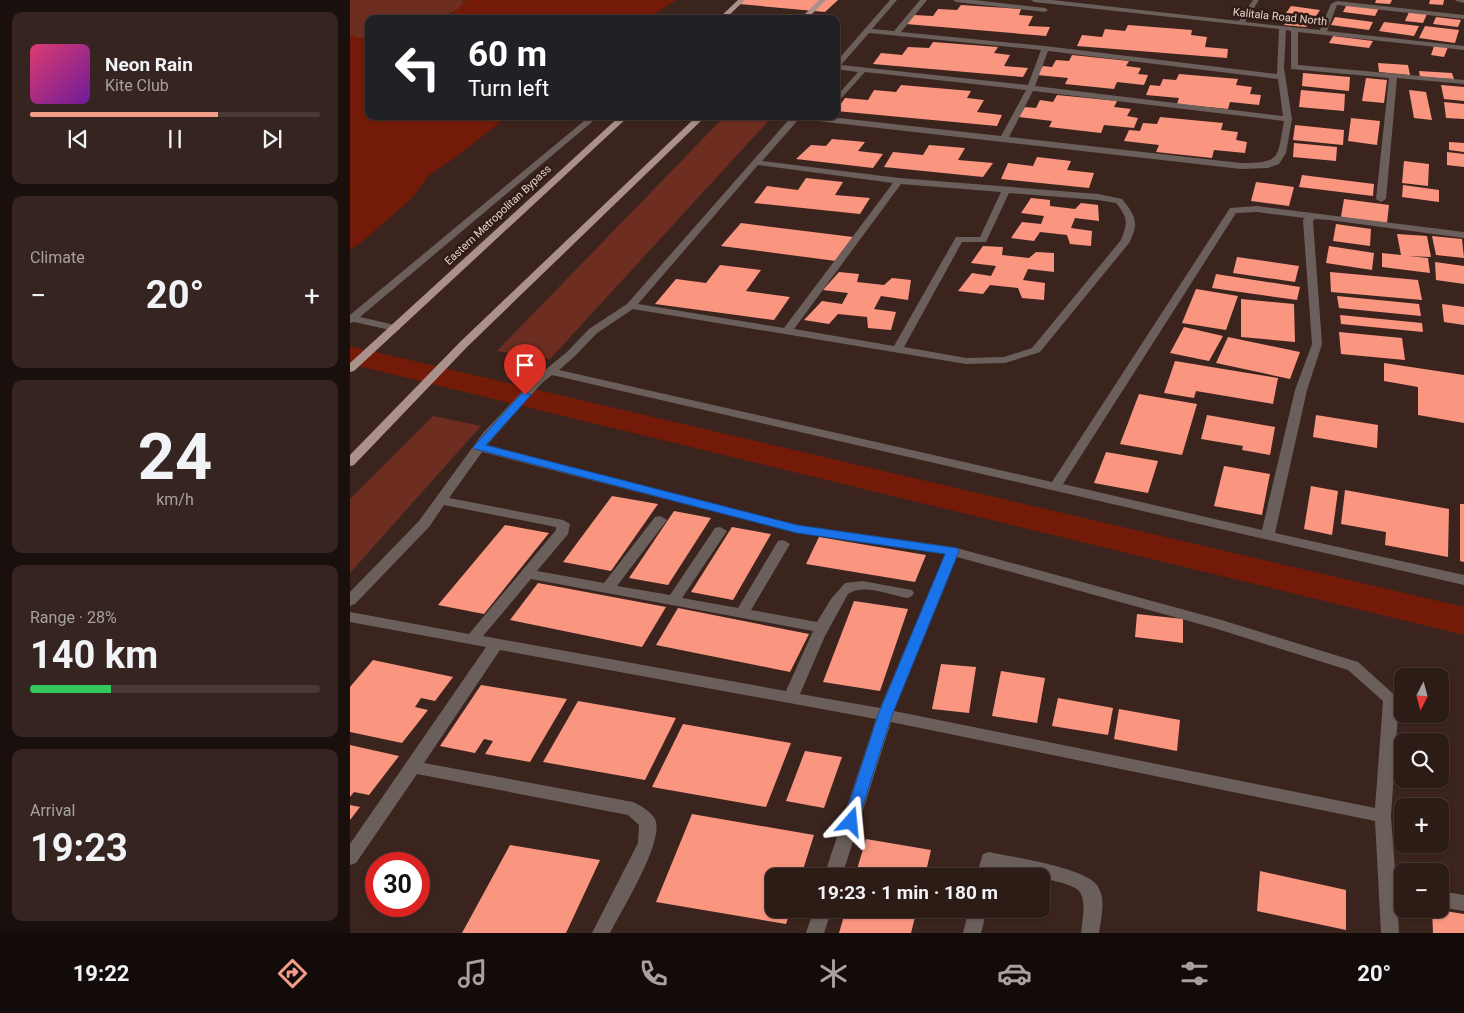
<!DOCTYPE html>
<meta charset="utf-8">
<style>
:root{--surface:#2d1b16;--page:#35241f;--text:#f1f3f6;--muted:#a7a1a1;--line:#483935;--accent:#f49e8a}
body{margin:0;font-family:Roboto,sans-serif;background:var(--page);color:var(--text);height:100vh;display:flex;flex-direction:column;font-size:19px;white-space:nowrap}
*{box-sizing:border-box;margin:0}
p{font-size:16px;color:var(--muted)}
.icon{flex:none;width:28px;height:28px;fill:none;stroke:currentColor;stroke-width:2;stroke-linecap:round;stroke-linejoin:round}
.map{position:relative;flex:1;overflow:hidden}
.drawer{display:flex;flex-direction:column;gap:12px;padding:12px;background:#190f0c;width:350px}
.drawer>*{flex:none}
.banner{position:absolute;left:15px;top:15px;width:475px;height:105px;border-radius:10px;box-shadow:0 1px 4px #0004,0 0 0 1px var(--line);background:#202124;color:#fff;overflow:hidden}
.needle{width:32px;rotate:186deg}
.controls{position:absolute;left:1044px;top:668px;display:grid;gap:10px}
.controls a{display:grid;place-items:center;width:55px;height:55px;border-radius:10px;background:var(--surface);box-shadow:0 1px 4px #0004,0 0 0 1px var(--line);font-size:25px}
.speed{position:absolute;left:15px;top:852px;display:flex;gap:10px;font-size:25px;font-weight:700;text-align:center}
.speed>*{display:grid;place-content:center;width:65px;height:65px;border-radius:50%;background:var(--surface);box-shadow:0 1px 4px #0004,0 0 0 1px var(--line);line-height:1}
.speed .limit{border:8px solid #d22;background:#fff;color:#111}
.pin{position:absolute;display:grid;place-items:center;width:42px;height:42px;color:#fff;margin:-51px -21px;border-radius:50% 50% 50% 0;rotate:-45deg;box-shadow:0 0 5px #0007}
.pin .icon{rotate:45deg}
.me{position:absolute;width:55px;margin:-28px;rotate:18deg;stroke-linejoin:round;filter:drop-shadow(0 0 4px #0008)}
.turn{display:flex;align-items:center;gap:18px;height:105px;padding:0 20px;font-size:22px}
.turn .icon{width:65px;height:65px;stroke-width:2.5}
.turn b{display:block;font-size:35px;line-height:42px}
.big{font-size:38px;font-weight:700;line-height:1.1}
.drawer .tile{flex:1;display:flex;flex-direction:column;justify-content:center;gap:8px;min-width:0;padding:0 18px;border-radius:10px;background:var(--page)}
.drawer .dial{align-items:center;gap:0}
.dial b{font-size:65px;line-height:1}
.song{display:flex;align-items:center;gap:15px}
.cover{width:60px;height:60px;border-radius:8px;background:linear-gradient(135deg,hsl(340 70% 55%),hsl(280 70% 35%))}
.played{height:5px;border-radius:2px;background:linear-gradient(90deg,var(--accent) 65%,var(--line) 65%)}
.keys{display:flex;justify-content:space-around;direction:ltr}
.heat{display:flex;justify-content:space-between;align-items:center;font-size:28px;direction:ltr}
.charge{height:8px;border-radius:4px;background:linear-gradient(90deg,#34c759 28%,var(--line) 0)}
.trip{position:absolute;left:415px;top:868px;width:285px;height:50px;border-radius:10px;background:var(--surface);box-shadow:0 1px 4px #0004,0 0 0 1px var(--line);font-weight:700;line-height:50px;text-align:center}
.tab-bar{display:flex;height:80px;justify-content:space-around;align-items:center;background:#120b09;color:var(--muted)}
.tab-bar .icon{width:35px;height:35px}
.tab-bar .selected{color:var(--accent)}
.tab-bar b{font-size:22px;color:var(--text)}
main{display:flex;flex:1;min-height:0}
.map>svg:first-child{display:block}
.green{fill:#6d2e21}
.water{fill:#731b08}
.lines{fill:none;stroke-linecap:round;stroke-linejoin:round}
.canal{fill:#731b08;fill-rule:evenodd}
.building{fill:#fa9680}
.minor{fill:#6b5f5b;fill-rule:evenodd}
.major{fill:#ab918b;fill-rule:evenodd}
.route{fill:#1a73e8;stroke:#114b97}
.labels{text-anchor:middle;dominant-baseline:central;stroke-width:5;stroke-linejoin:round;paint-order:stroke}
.far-street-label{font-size:11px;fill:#e3d2ce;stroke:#321a15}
</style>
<main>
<section class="drawer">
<div class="tile">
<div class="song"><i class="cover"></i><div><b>Neon Rain</b><p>Kite Club</p></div></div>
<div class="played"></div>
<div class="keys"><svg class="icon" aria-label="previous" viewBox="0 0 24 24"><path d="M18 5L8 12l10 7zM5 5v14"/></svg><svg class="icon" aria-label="pause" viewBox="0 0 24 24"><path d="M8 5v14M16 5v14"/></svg><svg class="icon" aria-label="next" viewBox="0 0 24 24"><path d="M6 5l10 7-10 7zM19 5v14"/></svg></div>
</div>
<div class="tile"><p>Climate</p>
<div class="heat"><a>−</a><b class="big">20°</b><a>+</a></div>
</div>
<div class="tile dial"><b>24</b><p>km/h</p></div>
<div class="tile"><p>Range · 28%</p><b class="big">140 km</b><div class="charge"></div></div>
<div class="tile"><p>Arrival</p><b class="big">19:23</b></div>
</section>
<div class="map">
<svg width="1114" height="933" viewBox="0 0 1114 933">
<rect width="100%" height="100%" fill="#3c241e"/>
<g class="green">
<polygon points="0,0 110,0 114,1 111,8 89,19 19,19 19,36 10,38 0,37"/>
<polygon points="375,116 423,116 200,359 147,351"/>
<polygon points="83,416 131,426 0,573 0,499"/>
</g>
<g class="water">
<path d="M116,0H326L297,19H93C105,15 108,8 116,0Z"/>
<polygon points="0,35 10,38 19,36 19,116 158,116 106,157 79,175 62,198 15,239 0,250"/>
</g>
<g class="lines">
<polygon class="canal" points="0,346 1114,607 1114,635 0,364"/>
</g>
<g class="building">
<polygon points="394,0 488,0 475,12 389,4"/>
<polygon points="1026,0 1042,0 1040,4 1025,3"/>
<polygon points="1080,0 1094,0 1093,5 1079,4"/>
<polygon points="997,4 1029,8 1025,16 993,12"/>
<polygon points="611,5 671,9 669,15 683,16 678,26 700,27 696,36 556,24 563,15 583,16 588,9 607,10"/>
<polygon points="941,6 970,10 966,16 936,13"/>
<polygon points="1059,12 1077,14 1073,23 1055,21"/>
<polygon points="985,17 1023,22 1019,30 981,25"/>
<polygon points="1086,17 1111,20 1108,27 1083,24"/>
<polygon points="938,20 959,23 956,27 934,25"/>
<polygon points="1034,22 1069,26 1064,36 1029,31"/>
<polygon points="778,25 842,30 841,35 857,37 855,47 878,49 877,58 727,46 732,35 752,37 755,29 775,31"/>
<polygon points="1075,26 1109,30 1105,43 1069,38"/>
<polygon points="983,36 1023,41 1019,48 979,43"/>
<polygon points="583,42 648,47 644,53 660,55 654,66 678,68 673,77 523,64 531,53 552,55 558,47 579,48"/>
<polygon points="1084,46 1098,47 1094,57 1081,55"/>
<polygon points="722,55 779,61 776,66 791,68 788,74 798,75 794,85 767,82 764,89 715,84 718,78 687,75 693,66 702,67 706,60 719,61"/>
<polygon points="1028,63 1058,65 1060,75 1029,72"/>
<polygon points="1069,71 1102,73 1104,79 1070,77"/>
<polygon points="953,73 1000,77 999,91 952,86"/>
<polygon points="829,74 888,79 886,85 902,87 900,94 911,95 909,105 880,102 878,109 827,104 829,98 796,95 800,85 810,86 813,79 826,80"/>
<polygon points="1016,78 1037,80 1034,103 1012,101"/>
<polygon points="551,85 621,91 617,98 634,100 627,112 652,115 647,126 486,111 495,98 518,100 524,90 546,92"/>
<polygon points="1091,85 1114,87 1114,101 1094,99"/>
<polygon points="951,90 995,94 994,111 949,107"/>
<polygon points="1059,90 1076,92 1082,120 1064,118"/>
<polygon points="707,95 767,101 764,107 781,109 777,116 788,118 784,128 754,125 751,133 699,127 702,121 669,117 675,107 686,108 690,100 703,102"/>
<polygon points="1094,102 1114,104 1114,119 1096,118"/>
<polygon points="810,117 873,123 871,130 888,132 886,140 897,142 895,153 864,150 862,158 806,152 809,145 774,141 779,130 790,131 793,123 807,124"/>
<polygon points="1001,118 1030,121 1027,145 998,141"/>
<polygon points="945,125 994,130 993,145 943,140"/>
<polygon points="482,139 515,142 508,151 533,154 523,168 446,159 461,145 476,146"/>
<polygon points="1099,142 1114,143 1114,152 1099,150"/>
<polygon points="944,143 987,147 986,161 943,157"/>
<polygon points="579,145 615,148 608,160 643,163 633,177 534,167 543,152 573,155"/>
<polygon points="1097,152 1114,154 1114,167 1097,165"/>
<polygon points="687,157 721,161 717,170 744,173 739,188 651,179 658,163 683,166"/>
<polygon points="1054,161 1079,164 1078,186 1052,183"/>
<polygon points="952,175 1024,184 1023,196 949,187"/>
<polygon points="456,178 493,182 485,195 520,198 510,214 404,203 417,186 448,190"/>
<polygon points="906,182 944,187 939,206 901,201"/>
<polygon points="1053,185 1089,190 1089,202 1052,197"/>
<polygon points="681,198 700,200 700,206 725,209 731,203 748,205 749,221 725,218 721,228 742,231 741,246 720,244 717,235 690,232 684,241 661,238 672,222 691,224 694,216 671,213"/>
<polygon points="994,199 1039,205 1037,223 991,217"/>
<polygon points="391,223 503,237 486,261 371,246"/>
<polygon points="986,224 1021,229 1020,246 983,241"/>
<polygon points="1047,234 1077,236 1081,257 1058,256 1078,258 1080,273 1032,267 1032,253 1051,255"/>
<polygon points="1082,236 1112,239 1114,258 1086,255"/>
<polygon points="633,246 653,247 652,255 679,258 686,252 704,253 704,272 678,269 673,280 695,283 694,300 672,298 668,288 640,285 633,294 608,291 622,273 641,276 646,266 621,263"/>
<polygon points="979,246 1024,253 1022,270 976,263"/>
<polygon points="887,257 949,266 945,282 883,273"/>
<polygon points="1085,262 1114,266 1114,284 1086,280"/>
<polygon points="370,265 411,270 396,291 440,297 424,320 305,304 326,279 356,283"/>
<polygon points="489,272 509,274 507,282 534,285 542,278 561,280 558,300 531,296 524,309 546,312 541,330 518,328 517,317 488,314 479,324 454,320 472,301 492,304 498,293 473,290"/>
<polygon points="980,272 1068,280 1072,300 981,292"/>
<polygon points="866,274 950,287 947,300 862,288"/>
<polygon points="846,289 888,296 876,330 832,323"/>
<polygon points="987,296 1069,304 1071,316 989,308"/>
<polygon points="891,299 944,304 945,342 891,337"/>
<polygon points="1092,304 1114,307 1114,325 1094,322"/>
<polygon points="990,315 1072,323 1073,332 991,324"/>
<polygon points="834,327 873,336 859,361 820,353"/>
<polygon points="989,332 1052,338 1055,360 991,354"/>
<polygon points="878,337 950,352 940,379 866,363"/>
<polygon points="825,361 928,378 923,404 846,391 844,398 814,393"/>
<polygon points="1034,363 1114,375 1114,423 1068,415 1068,387 1034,381"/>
<polygon points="789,394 847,404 832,455 770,444"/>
<polygon points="857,415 925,427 920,455 892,450 893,446 851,439"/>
<polygon points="966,415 1028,425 1027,448 963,437"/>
<polygon points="756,452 808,461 798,493 744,483"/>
<polygon points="874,466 920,474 912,515 864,506"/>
<polygon points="961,486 988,491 982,535 954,529"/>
<polygon points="995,490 1099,509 1098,557 1035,545 1036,532 991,524"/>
<polygon points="262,496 308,504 261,571 213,562"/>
<polygon points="1110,504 1114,504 1114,562 1110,561"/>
<polygon points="324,511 361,518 318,585 279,578"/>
<polygon points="155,525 199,533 134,614 88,605"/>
<polygon points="382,527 421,534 383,600 341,592"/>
<polygon points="469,537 576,555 565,582 456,564"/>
<polygon points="188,583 316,607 292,647 160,620"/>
<polygon points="504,601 558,609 530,691 473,682"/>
<polygon points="328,608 459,634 440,672 306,645"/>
<polygon points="787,614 833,619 833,643 785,637"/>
<polygon points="23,660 103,677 85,701 71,698 65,707 78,710 52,743 0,732 0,687"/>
<polygon points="591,664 626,667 619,713 582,709"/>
<polygon points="651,671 695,678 687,723 642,716"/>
<polygon points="131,685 217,699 180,762 135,754 143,741 134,739 125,753 90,746"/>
<polygon points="708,698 763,708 758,735 702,726"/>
<polygon points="228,701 326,718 295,780 193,762"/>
<polygon points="769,709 830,720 827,751 764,739"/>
<polygon points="333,724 441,743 416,807 302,787"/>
<polygon points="0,745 49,756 19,795 4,792 0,797"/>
<polygon points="455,751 492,757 474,808 436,801"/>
<polygon points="0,805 10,807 0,820"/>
<polygon points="342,814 464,835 451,876 424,876 424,909 441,909 436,924 306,902"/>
<polygon points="516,839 581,850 575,876 505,876"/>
<polygon points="160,845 250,860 216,933 112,933"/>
<polygon points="910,871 996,890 996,930 907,911"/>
<polygon points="496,909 567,909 561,933 489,933"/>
<polygon points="1082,909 1114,914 1114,933 1083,933"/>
</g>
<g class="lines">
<g class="minor">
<path d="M540,0H547L522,29L544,31L570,0H577L551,32L695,46L927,74L929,29L684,2L681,0H702L889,21L903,0H909L895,22L970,30L981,4L987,1L1114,15V19L987,5L977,31L1114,46V50L948,32V65L1114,80V84L1047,78L1036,199L1031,202L1026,199L1039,78L941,69V31L936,30L934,68L942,119L936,153L929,164L918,168L891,169L449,119L412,161L549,178L748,194L772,199C785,215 790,223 779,243L690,352L655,363L616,364L283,309L247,333L225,356L209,370L702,482L880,208L907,206L1114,232V238L979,220L965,219L963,221L972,344L957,390L925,533L1114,575V585L202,375L192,383L137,445L447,525L603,547L868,619L1008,662L1049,699L1041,816L1046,884L1052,885V899H1047L1049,933H1031L1025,821L541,722L492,876H474L526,719L150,650L74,763L283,802C290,805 305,814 306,822C312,845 272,910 260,933H242L288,843L289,825L278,815L67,774L6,863L0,865V844L136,647L0,622V612L119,634L206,530V527L94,505L79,527L5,604L0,606V592L69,521L133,433L184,379L217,352L239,329L277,304L442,116H471L651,136L676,90L515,72L486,104V97L508,72L486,69V62ZM519,33L691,50L678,85L491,65ZM698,51L928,79L933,116L685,86ZM683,91L934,121C927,158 932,163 891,163L659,137ZM408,165L543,183L434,328L288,304ZM551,184L651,192L630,237H606L544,346L444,329ZM659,193L748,200L766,203C778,218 778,222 771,240L682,348L654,357L616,358L554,347L612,242H636ZM907,212L955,218L953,220L962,344L945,390L912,530L713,484L886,213ZM132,452L447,533L595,554L530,708L450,694L475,636L498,594C513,583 540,595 557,598L562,596L564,593L562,590L512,581L495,583L481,599L467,622L401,610L440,544L433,540L428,541L388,608L332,598L377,531L370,527L365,528L320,595L267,586L317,520L310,516L305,517L254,583L187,571L218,534L220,524L213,520L99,498ZM607,557L864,628L998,670L1033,701L1025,808L544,711ZM181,579L463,631L436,691L133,636Z"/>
<polygon points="603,0 624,0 695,8 698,10 695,12 606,2"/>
<polygon points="1105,0 1114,0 1114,3 1106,1"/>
<polygon points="240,116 249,116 10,317 49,326 50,328 49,330 45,331 4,322 0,323 0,315"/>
<path d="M639,852C662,857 732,867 746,884C757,897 751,918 749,933H731C737,887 735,888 691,878V876H683L646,868L644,876H626L633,854Z"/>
<polygon points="1090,891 1114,895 1114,911 1090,907"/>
<polygon points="464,909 482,909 474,933 456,933"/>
<polygon points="619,909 637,909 631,933 613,933"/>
</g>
<g class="major">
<polygon points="388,0 395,0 375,19 368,19"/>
<polygon points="469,0 476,0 457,19 450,19"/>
<polygon points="270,116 279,116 4,371 0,372 0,363"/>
<polygon points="347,116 356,116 117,347 4,465 0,466 0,455 109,343"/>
</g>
</g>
<polygon class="route" points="175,392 181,395 179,397 136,445 447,525 607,548 609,551 542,715 506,827 501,829 495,827 493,822 528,715 595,554 447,533 125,449 123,447 125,445 172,393"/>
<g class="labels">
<g class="far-street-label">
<text transform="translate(930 17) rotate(6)">Kalitala Road North</text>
<text transform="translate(148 215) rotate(-43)">Eastern Metropolitan Bypass</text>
</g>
</g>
</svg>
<div class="controls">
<a><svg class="needle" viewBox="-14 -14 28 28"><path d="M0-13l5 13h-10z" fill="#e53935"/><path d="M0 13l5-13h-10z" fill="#a7a1a1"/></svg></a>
<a><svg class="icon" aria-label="search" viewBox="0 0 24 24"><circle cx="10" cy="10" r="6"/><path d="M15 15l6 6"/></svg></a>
<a>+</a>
<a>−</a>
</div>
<div class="speed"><div class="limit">30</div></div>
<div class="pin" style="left:175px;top:395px;background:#d93025"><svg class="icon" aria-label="arrive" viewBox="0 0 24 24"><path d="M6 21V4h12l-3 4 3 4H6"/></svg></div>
<svg class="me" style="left:501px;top:822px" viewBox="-20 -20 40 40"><path d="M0-17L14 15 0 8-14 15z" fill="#1a73e8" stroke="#fff" stroke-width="4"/></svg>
<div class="trip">19:23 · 1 min · 180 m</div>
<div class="banner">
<div class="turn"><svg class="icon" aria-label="left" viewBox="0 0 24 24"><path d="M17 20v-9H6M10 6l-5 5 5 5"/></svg><div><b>60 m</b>Turn left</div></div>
</div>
</div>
</main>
<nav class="tab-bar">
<b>19:22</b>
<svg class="icon selected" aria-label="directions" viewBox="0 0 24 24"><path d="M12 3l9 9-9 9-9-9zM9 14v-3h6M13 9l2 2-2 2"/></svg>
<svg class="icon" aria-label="music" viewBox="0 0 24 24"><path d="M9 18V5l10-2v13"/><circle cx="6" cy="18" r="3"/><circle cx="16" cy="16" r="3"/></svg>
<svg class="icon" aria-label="phone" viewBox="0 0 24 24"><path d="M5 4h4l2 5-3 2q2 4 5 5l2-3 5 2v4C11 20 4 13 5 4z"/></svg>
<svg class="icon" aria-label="climate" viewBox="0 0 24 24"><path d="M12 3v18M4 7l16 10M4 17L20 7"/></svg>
<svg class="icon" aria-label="car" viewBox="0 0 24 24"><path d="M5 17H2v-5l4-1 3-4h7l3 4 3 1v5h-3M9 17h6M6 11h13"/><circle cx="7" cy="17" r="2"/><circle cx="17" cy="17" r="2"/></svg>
<svg class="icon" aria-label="filters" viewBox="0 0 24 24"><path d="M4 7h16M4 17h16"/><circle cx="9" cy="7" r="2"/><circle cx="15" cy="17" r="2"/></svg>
<b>20°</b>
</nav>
